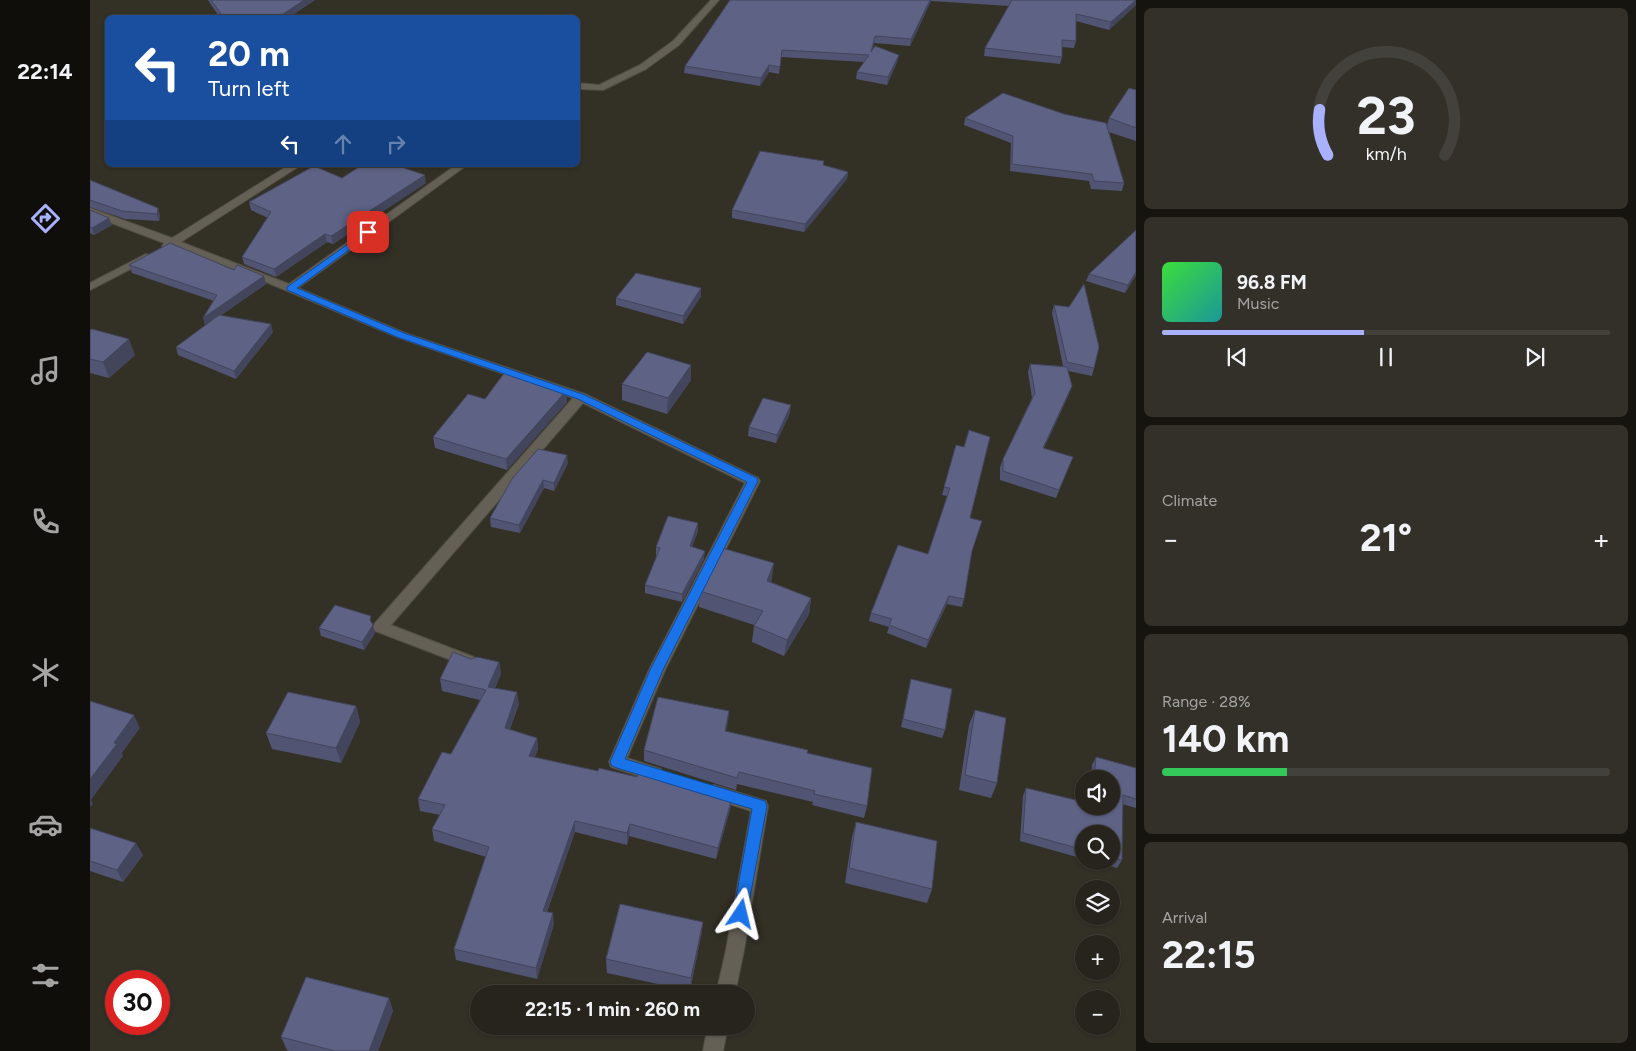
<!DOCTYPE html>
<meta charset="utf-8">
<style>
:root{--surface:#26241c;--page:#323029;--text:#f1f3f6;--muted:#a4a4a3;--line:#42413b;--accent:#a9b0fc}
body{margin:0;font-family:Figtree,sans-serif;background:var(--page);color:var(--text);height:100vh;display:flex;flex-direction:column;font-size:19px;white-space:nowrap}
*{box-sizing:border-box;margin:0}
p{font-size:16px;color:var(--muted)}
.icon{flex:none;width:28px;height:28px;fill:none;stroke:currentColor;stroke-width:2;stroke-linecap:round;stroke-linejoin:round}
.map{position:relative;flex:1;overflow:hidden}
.sheet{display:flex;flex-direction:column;gap:8px;padding:8px;background:#15140f;width:500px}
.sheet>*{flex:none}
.top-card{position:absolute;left:15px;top:15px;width:475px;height:152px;border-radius:8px;box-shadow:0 1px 4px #0004,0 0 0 1px var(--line);background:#1a4fa0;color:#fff;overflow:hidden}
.controls{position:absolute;left:985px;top:770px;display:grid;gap:10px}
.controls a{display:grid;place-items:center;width:45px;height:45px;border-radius:50%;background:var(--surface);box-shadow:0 1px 4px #0004,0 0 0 1px var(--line);font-size:25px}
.speed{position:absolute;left:15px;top:970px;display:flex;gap:10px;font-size:25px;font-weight:700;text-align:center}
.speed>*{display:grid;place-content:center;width:65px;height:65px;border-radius:50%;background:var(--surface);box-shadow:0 1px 4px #0004,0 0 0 1px var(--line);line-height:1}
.speed .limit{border:8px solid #d22;background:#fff;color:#111}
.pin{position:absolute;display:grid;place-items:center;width:42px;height:42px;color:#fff;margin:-21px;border-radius:10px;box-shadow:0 2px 8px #0006}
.me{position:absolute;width:55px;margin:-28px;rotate:10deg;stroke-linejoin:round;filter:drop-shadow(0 0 4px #0008)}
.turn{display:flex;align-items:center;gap:18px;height:105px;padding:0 20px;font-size:22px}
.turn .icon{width:65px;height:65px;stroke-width:2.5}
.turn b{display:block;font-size:35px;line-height:42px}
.lanes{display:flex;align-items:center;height:48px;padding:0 20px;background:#0003;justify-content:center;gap:25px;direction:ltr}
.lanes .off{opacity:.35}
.big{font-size:38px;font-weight:700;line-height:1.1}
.sheet .widget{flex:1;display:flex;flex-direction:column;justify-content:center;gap:8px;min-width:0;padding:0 18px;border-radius:8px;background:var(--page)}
.sheet .dial{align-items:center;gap:0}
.dial svg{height:130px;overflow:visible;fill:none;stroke:var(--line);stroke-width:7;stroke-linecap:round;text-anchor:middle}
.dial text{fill:var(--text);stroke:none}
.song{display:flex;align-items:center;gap:15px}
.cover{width:60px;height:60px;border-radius:8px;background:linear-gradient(135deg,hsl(120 70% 55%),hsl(180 70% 35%))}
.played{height:5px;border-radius:2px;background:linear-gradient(90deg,var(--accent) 45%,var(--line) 45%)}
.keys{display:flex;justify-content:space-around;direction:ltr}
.heat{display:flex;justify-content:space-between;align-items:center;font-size:28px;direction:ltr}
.charge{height:8px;border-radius:4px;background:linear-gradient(90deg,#34c759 28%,var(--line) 0)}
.trip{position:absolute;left:380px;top:985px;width:285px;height:50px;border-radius:25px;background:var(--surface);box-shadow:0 1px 4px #0004,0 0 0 1px var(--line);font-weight:700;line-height:50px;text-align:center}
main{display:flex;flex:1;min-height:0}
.tabs{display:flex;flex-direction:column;width:90px;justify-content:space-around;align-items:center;background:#0f0e0b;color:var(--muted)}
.tabs .icon{width:35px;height:35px}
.tabs .selected{color:var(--accent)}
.tabs b{font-size:22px;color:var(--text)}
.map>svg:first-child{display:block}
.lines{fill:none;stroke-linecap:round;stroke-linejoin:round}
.minor-casing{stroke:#4f4c44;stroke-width:2}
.minor{fill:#646056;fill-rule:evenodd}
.wall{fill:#515472}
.shaded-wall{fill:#42455c}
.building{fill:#5e6284;stroke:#42455c}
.route{fill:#1a73e8;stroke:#114b97}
</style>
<main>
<nav class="tabs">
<b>22:14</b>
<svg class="icon selected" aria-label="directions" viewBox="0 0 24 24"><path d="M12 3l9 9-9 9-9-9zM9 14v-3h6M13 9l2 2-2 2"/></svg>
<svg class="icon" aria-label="music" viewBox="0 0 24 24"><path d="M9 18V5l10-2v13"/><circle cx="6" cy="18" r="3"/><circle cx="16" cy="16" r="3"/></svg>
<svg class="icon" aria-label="phone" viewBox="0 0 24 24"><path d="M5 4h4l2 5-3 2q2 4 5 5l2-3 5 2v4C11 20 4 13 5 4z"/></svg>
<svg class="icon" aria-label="climate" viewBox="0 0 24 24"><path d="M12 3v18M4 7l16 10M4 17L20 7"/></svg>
<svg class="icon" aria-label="car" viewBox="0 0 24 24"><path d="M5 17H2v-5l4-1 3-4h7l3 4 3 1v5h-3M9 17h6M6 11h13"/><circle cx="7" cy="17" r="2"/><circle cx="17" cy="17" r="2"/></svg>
<svg class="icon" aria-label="filters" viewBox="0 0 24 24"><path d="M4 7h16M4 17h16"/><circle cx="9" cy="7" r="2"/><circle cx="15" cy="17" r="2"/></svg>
</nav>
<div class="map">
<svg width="1046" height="1051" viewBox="0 0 1046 1051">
<rect width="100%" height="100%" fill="#333026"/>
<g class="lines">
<defs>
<g id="minor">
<polygon points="621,0 629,0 589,45 556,69 513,90 488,89 488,83 509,85 550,65 583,41"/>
<polygon points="199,165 211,165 91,242 199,284 366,165 377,165 208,288 315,333 495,394 668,478 670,481 575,670 537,758 571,769 573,774 571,779 565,781 527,769 521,767 519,762 559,670 655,483 493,403 301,625 384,657 387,661 384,665 379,667 374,665 285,631 283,627 285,623 483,398 307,337 159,275 84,246 77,249 73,248 72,246 74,243 0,215 0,208 82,238"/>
<polygon points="56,254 60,255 61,257 60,259 0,290 0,283"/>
<polygon points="624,785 676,801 678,806 654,950 645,994 626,994 636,950 661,811 618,797 616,792 618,787"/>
<polygon points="618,1026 638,1026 633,1051 613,1051"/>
</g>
</defs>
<use href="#minor" class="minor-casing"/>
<use href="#minor" class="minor"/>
</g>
<g class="wall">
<polygon points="118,0 225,0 198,18 130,18"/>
<polygon points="640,0 1046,0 1046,5 1019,30 986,21 986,41 984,48 972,47 972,57 970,64 894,56 895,48 919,6 841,1 820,46 784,43 782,51 807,62 797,85 766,79 767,72 774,62 691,57 689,74 679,72 670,86 594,73 595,66"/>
<polygon points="1046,90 1046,141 1019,132 1034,183 1032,191 1001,189 999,181 920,171 921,143 874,125 875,118 974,114 1017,125 1019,118"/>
<polygon points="734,161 734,165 758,172 757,179 714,232 642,218 642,210"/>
<polygon points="252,178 336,183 243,244 237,242 186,277 154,264 152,257 178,218 161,210 159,202"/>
<polygon points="0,180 70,215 69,221 35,219 0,207"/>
<polygon points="0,210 22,225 4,235 0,233"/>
<polygon points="1046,230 1046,275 1035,293 996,281 999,274"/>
<polygon points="39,265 144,270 174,276 176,284 130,316 183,332 146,379 88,355 86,347 115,326 124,301 42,273"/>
<polygon points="611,288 611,296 593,324 526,305 526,298"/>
<polygon points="964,305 1004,368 1002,376 978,371 982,386 979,394 954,448 983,457 966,498 910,480 910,467 913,459 942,398 938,372 940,364 973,366 962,313"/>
<polygon points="0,330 45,355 19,378 0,373"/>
<polygon points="601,365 601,380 577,414 532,400 532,384"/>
<polygon points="395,399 477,402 417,470 345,448 343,437"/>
<polygon points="700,413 686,443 658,436 659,427"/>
<polygon points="866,445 880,518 881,553 874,599 872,607 857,604 836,648 797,633 799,627 779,621 781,613 838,554 857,496 852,495"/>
<polygon points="478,463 464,491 454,488 430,533 401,527 400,518"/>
<polygon points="608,531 602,547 614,559 592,602 555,593 555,585 567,555 566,555 566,547"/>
<polygon points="682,579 681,582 721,598 719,614 694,656 662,642 664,626 664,625 609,607 610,591"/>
<polygon points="229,628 285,633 274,650 231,636"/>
<polygon points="381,659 409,662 411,674 405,688 429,704 420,729 447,738 448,749 445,757 641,806 626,859 539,836 537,845 485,832 457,912 464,924 447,979 366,960 364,949 396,857 344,841 342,829 350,815 330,811 328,799 361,754 390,700 352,691 350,679"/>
<polygon points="821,679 855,730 852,738 811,727"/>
<polygon points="266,706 270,722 251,763 182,749 176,733"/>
<polygon points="885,710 907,783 901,798 869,790 879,725"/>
<polygon points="639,711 636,731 717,753 777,806 774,818 722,805 723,802 647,784 646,790 554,761 554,750"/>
<polygon points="1006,757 1046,768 1046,808 1032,804 1032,860 1027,868 1003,861 1021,861 1021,834 994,834 994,859 930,841 933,796 936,788 994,806 1021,806 1021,779 1001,779 1002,765"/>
<polygon points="766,822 842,889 837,903 755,883 762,837"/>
<polygon points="0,828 53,855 33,882 0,871"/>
<polygon points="613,922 611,936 600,991 517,973 516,959"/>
<polygon points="299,998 303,1011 288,1051 199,1051 197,1050 191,1037"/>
</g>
<g class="shaded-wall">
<polygon points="214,0 225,0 198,18 187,18"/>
<polygon points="840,0 841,0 841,1 820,46 821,39"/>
<polygon points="1046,0 1046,5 1019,30 1021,22"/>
<polygon points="809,55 807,62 797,85 798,77"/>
<polygon points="679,65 679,72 670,86 671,78"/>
<polygon points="758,172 757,179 714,232 715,224"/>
<polygon points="335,175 336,183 243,244 241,236"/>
<polygon points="68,208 70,215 69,221 67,214"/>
<polygon points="19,218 22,225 4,235 2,228"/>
<polygon points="235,234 237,242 186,277 184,269"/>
<polygon points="1046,272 1046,275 1035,293 1038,285"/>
<polygon points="174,276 176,284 115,326 113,318"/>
<polygon points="611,288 611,296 593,324 593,316"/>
<polygon points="181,324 183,332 146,379 144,371"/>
<polygon points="39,339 45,355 19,378 13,362"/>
<polygon points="601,365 601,380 577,414 578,398"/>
<polygon points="982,386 979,394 950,456 953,448"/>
<polygon points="477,390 477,402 417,470 416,459"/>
<polygon points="701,405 700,413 686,443 687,435"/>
<polygon points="477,455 478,463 464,491 464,483"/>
<polygon points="453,480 454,488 430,533 429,525"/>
<polygon points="608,523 608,531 599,554 600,546"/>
<polygon points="615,551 614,559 592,602 592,594"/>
<polygon points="684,563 682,579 675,597 677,581"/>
<polygon points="859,596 857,604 836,648 838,640"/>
<polygon points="721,598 719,614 694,656 697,640"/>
<polygon points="283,625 285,633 274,650 272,642"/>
<polygon points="409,662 411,674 400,699 398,687"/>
<polygon points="427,692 429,704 416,740 415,728"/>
<polygon points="266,706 270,722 251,763 246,748"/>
<polygon points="639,711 638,722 634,743 635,731"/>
<polygon points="44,715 50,728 32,753 33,756 1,800 3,804 0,807 0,779 24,743"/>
<polygon points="447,738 448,749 440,768 439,756"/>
<polygon points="643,794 641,806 626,859 628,848"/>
<polygon points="485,821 485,832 453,922 453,911"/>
<polygon points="540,824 539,836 537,845 537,833"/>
<polygon points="46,843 53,855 33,882 27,870"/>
<polygon points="463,913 464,924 447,979 446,968"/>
<polygon points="613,922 611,936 600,991 601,978"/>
<polygon points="299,998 303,1011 288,1051 279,1051"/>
</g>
<g class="building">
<polygon points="121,0 214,0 187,18 142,18 132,15"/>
<polygon points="640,0 840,0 821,39 785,36 781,52 785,46 809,55 798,77 767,72 779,55 692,50 690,67 679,65 671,78 595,66"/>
<polygon points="922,0 1046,0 1021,22 986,14 986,41 972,40 972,57 895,48"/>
<polygon points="1039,88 1046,90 1046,128 1019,118"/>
<polygon points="913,93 974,114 1016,123 1034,183 1004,181 1002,174 922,164 923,136 875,118"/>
<polygon points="670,151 734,161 733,165 758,172 715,224 642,210"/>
<polygon points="272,165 305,165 335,175 241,236 235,234 184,269 152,257 181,212 159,202 224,166 252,178"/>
<polygon points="0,180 68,208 67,214 32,211 0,200"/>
<polygon points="0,210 19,218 2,228 0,227"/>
<polygon points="1046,230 1046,272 1038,285 999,274"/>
<polygon points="80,243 144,270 147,265 174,276 113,318 127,295 39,265"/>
<polygon points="546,273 611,288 593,316 526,298"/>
<polygon points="994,284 1009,347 1004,368 977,362 964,305 979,307"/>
<polygon points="129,315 181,324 144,371 86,347"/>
<polygon points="2,329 39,339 13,362 0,359 0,330"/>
<polygon points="557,352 601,365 578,398 532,384"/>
<polygon points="940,364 977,367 982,386 953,448 983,457 969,490 913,471 913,459 945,393"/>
<polygon points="415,372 477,390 416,459 343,437 378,394 395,399"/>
<polygon points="673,398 701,405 687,435 659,427"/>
<polygon points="879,430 900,437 880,518 892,521 882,551 874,599 859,596 838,640 799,625 802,619 781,613 808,545 838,554 860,488 854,487 866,445 874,447"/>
<polygon points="448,449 477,455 464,483 453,480 429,525 400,518 422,479"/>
<polygon points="578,516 608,523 600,546 615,551 592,594 555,585 570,548 566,547"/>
<polygon points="632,548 684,563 677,581 721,598 697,640 664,626 673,611 610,591"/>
<polygon points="245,605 281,616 280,620 283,625 272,642 229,628"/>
<polygon points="363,652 381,659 387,657 409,662 398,687 427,692 415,728 447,738 439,756 508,771 509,768 547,777 550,766 643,794 628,848 540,824 537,833 485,821 453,911 463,913 446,968 364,949 399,847 342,829 355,805 328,799 352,752 361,754 396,690 350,679"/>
<polygon points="821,679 862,689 855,730 813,719"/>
<polygon points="198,692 266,706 246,748 176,733"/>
<polygon points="568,697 639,711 635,731 718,750 717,753 782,768 777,806 724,794 725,791 649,772 647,778 554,750"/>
<polygon points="0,701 44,715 24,743 27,744 0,779"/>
<polygon points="885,710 916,718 907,783 875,775"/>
<polygon points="1006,757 1046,768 1046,799 1033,795 1032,860 1021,858 1021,834 994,834 994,850 933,833 936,788 994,802 994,806 1021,806 1021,779 1004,779"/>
<polygon points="766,822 847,841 842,889 759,868"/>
<polygon points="0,828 46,843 27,870 0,861"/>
<polygon points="530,904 613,922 601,978 516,959"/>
<polygon points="216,977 299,998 279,1051 245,1051 191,1037"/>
</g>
<polygon class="route" points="278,230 281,231 281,234 207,288 314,333 495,395 667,478 668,481 573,670 535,759 675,801 677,806 656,919 651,921 646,919 643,914 662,809 527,768 522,766 520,762 560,670 657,482 488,399 307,337 197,290 197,287"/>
</svg>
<div class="controls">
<a><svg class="icon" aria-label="sound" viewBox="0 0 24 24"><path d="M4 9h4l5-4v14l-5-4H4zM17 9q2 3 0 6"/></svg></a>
<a><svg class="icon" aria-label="search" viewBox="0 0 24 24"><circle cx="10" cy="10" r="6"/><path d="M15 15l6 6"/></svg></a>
<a><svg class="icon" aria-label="layers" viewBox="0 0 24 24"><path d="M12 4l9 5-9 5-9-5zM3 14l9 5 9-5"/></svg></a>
<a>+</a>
<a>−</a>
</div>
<div class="speed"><div class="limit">30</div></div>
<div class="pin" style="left:278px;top:232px;background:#d93025"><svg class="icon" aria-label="arrive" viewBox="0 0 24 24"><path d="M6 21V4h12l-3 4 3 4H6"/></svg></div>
<svg class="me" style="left:651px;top:914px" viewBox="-20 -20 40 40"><path d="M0-17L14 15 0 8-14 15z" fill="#1a73e8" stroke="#fff" stroke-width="4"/></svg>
<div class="trip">22:15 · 1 min · 260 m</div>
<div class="top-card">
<div class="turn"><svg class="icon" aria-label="left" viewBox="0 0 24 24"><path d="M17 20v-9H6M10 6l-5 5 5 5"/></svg><div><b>20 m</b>Turn left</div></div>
<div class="lanes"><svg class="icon" aria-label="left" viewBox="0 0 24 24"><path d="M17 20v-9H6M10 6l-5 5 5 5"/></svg><svg class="icon off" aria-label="ahead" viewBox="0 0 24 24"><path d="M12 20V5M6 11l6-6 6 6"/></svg><svg class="icon off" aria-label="right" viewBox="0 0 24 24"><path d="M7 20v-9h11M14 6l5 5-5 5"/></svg></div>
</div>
</div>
<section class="sheet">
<div class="widget dial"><svg viewBox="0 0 100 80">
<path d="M14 69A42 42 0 1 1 86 69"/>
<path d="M14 69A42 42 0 0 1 9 41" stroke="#a9b0fc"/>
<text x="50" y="56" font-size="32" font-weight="700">23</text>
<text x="50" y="72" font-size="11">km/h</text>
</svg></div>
<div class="widget">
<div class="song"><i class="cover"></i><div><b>96.8 FM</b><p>Music</p></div></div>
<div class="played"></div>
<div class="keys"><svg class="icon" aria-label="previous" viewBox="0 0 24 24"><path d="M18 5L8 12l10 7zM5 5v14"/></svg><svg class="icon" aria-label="pause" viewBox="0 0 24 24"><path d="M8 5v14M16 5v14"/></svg><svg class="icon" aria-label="next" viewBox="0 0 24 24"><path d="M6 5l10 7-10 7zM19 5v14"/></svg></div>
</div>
<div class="widget"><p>Climate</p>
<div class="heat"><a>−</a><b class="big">21°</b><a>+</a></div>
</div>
<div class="widget"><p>Range · 28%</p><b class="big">140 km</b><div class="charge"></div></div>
<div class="widget"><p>Arrival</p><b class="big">22:15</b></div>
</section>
</main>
